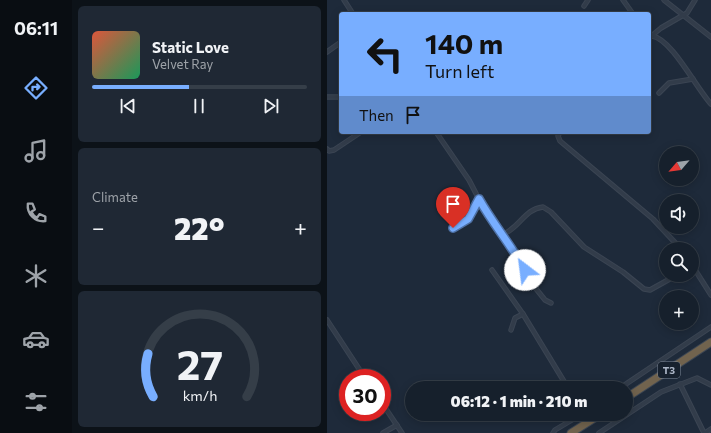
<!DOCTYPE html>
<meta charset="utf-8">
<style>
:root{--surface:#16202c;--page:#1f2834;--text:#f1f3f6;--muted:#9ea3a9;--line:#353e48;--accent:#78aeff}
body{margin:0;font-family:Commissioner,sans-serif;background:var(--page);color:var(--text);height:100vh;display:flex;flex-direction:column;font-size:15px;white-space:nowrap}
*{box-sizing:border-box;margin:0}
p{font-size:13px;color:var(--muted)}
.icon{flex:none;width:22px;height:22px;fill:none;stroke:currentColor;stroke-width:2;stroke-linecap:round;stroke-linejoin:round}
.map{position:relative;flex:1;overflow:hidden}
.side{display:flex;flex-direction:column;gap:6px;padding:6px;background:#0c1218;width:255px}
.side>*{flex:none}
.top-card{position:absolute;left:12px;top:12px;width:312px;height:122px;border-radius:4px;box-shadow:0 2px 10px #0003,0 0 0 1px var(--line);background:#78aeff;color:#111;overflow:hidden}
.needle{width:26px;rotate:242deg}
.buttons{position:absolute;left:332px;top:146px;display:grid;gap:8px}
.buttons a{display:grid;place-items:center;width:40px;height:40px;border-radius:50%;background:var(--surface);box-shadow:0 2px 10px #0003,0 0 0 1px var(--line);font-size:20px}
.speed{position:absolute;left:12px;top:369px;display:flex;gap:8px;font-size:20px;font-weight:700;text-align:center}
.speed>*{display:grid;place-content:center;width:52px;height:52px;border-radius:50%;background:var(--surface);box-shadow:0 2px 10px #0003,0 0 0 1px var(--line);line-height:1}
.speed .limit{border:6px solid #d22;background:#fff;color:#111}
.pin{position:absolute;display:grid;place-items:center;width:34px;height:34px;color:#fff;margin:-41px -17px;border-radius:50% 50% 50% 0;rotate:-45deg;box-shadow:0 0 4px #0007}
.pin .icon{rotate:45deg}
.me{position:absolute;width:44px;margin:-22px;rotate:330deg;stroke-linejoin:round;filter:drop-shadow(0 0 3px #0008)}
.turn{display:flex;align-items:center;gap:14px;height:84px;padding:0 20px;font-size:18px}
.turn .icon{width:52px;height:52px;stroke-width:2.5}
.turn b{display:block;font-size:28px;line-height:34px}
.then{display:flex;align-items:center;height:38px;padding:0 20px;background:#0003;gap:8px;font-size:15px}
.big{font-size:30px;font-weight:800;line-height:1.1}
.side .tile{flex:1;display:flex;flex-direction:column;justify-content:center;gap:6px;min-width:0;padding:0 14px;border-radius:6px;background:var(--page)}
.side .dial{align-items:center;gap:0}
.dial svg{height:104px;overflow:visible;fill:none;stroke:var(--line);stroke-width:7;stroke-linecap:round;text-anchor:middle}
.dial text{fill:var(--text);stroke:none}
.song{display:flex;align-items:center;gap:12px}
.cover{width:48px;height:48px;border-radius:6px;background:linear-gradient(135deg,hsl(10 70% 55%),hsl(150 70% 35%))}
.played{height:4px;border-radius:2px;background:linear-gradient(90deg,var(--accent) 45%,var(--line) 45%)}
.keys{display:flex;justify-content:space-around;direction:ltr}
.heat{display:flex;justify-content:space-between;align-items:center;font-size:22px;direction:ltr}
.trip{position:absolute;left:78px;top:381px;width:228px;height:40px;border-radius:20px;background:var(--surface);box-shadow:0 2px 10px #0003,0 0 0 1px var(--line);font-weight:800;line-height:40px;text-align:center}
main{display:flex;flex:1;min-height:0}
.tab-bar{display:flex;flex-direction:column;width:72px;justify-content:space-around;align-items:center;background:#090d12;color:var(--muted)}
.tab-bar .icon{width:28px;height:28px}
.tab-bar .selected{color:var(--accent)}
.tab-bar b{font-size:18px;color:var(--text)}
.map>svg:first-child{display:block}
.lines{fill:none;stroke-linecap:round;stroke-linejoin:round}
.street-casing{stroke:#3b4553;stroke-width:5.5}
.highway-casing{stroke:#3c4654;stroke-width:9}
.street{stroke:#323c4a;stroke-width:3.5}
.highway{stroke:#71634e;stroke-width:7}
.route-casing{stroke:#4e71a6;stroke-width:10}
.route{stroke:#78aeff;stroke-width:7}
.labels{text-anchor:middle;dominant-baseline:central;stroke-width:4;stroke-linejoin:round;paint-order:stroke}
.shield{fill:#17212e;stroke:#7f8999;stroke-width:1}
.shield-label{font-size:10px;font-weight:bold;fill:#acb6c7}
</style>
<main>
<nav class="tab-bar">
<b>06:11</b>
<svg class="icon selected" aria-label="directions" viewBox="0 0 24 24"><path d="M12 3l9 9-9 9-9-9zM9 14v-3h6M13 9l2 2-2 2"/></svg>
<svg class="icon" aria-label="music" viewBox="0 0 24 24"><path d="M9 18V5l10-2v13"/><circle cx="6" cy="18" r="3"/><circle cx="16" cy="16" r="3"/></svg>
<svg class="icon" aria-label="phone" viewBox="0 0 24 24"><path d="M5 4h4l2 5-3 2q2 4 5 5l2-3 5 2v4C11 20 4 13 5 4z"/></svg>
<svg class="icon" aria-label="climate" viewBox="0 0 24 24"><path d="M12 3v18M4 7l16 10M4 17L20 7"/></svg>
<svg class="icon" aria-label="car" viewBox="0 0 24 24"><path d="M5 17H2v-5l4-1 3-4h7l3 4 3 1v5h-3M9 17h6M6 11h13"/><circle cx="7" cy="17" r="2"/><circle cx="17" cy="17" r="2"/></svg>
<svg class="icon" aria-label="filters" viewBox="0 0 24 24"><path d="M4 7h16M4 17h16"/><circle cx="9" cy="7" r="2"/><circle cx="15" cy="17" r="2"/></svg>
</nav>
<section class="side">
<div class="tile">
<div class="song"><i class="cover"></i><div><b>Static Love</b><p>Velvet Ray</p></div></div>
<div class="played"></div>
<div class="keys"><svg class="icon" aria-label="previous" viewBox="0 0 24 24"><path d="M18 5L8 12l10 7zM5 5v14"/></svg><svg class="icon" aria-label="pause" viewBox="0 0 24 24"><path d="M8 5v14M16 5v14"/></svg><svg class="icon" aria-label="next" viewBox="0 0 24 24"><path d="M6 5l10 7-10 7zM19 5v14"/></svg></div>
</div>
<div class="tile"><p>Climate</p>
<div class="heat"><a>−</a><b class="big">22°</b><a>+</a></div>
</div>
<div class="tile dial"><svg viewBox="0 0 100 80">
<path d="M14 69A42 42 0 1 1 86 69"/>
<path d="M14 69A42 42 0 0 1 10 36" stroke="#78aeff"/>
<text x="50" y="56" font-size="32" font-weight="700">27</text>
<text x="50" y="72" font-size="11">km/h</text>
</svg></div>
</section>
<div class="map">
<svg width="384" height="433" viewBox="0 0 384 433">
<rect width="100%" height="100%" fill="#1e2a3a"/>
<g class="lines">
<defs>
<g id="street">
<polyline points="17,0 26,14"/>
<polyline points="296,0 306,14"/>
<polyline points="337,0 384,37"/>
<polyline points="257,6 261,0"/>
<path d="M322,32L325,36C345,39 369,88 384,104"/>
<polyline points="322,38 334,28 360,13 368,0"/>
<polyline points="0,52 14,42"/>
<polyline points="332,93 342,83 366,79"/>
<polyline points="0,97 14,97"/>
<path d="M109,132L142,180L155,205L173,232L176,234C192,229 197,209 216,207L224,212L257,247L296,272L317,289L323,290L350,275"/>
<polyline points="233,132 231,136 233,141 326,219 354,249"/>
<polyline points="0,149 2,151 7,150 34,132"/>
<polyline points="126,228 141,219 152,199"/>
<polyline points="176,234 210,290 218,300 224,303"/>
<polyline points="365,265 384,295"/>
<polyline points="165,270 196,314 188,318 184,330"/>
<polyline points="196,314 241,388"/>
<polyline points="0,320 38,378"/>
<polyline points="353,384 377,433"/>
<polyline points="293,388 384,327"/>
<polyline points="55,403 75,433"/>
<polyline points="56,433 70,425"/>
<polyline points="226,433 228,430 255,414"/>
<polyline points="272,433 334,392 370,378 384,385"/>
<polyline points="378,433 384,429"/>
</g>
<g id="highway">
<polyline points="299,398 384,342"/>
<polyline points="244,433 274,414"/>
</g>
</defs>
<use href="#street" class="street-casing"/>
<use href="#highway" class="highway-casing"/>
<use href="#street" class="street"/>
<use href="#highway" class="highway"/>
</g>
<g class="lines">
<defs>
<path id="route" d="M126,228L141,219L152,199C166,224 184,245 198,270"/>
</defs>
<use href="#route" class="route-casing"/>
<use href="#route" class="route"/>
</g>
<g class="labels">
<rect class="shield" x="331" y="362" width="22" height="16" rx="3"/>
<g class="shield-label">
<text x="342" y="370">T3</text>
</g>
</g>
</svg>
<div class="buttons">
<a><svg class="needle" viewBox="-14 -14 28 28"><path d="M0-13l5 13h-10z" fill="#e53935"/><path d="M0 13l5-13h-10z" fill="#9ea3a9"/></svg></a>
<a><svg class="icon" aria-label="sound" viewBox="0 0 24 24"><path d="M4 9h4l5-4v14l-5-4H4zM17 9q2 3 0 6"/></svg></a>
<a><svg class="icon" aria-label="search" viewBox="0 0 24 24"><circle cx="10" cy="10" r="6"/><path d="M15 15l6 6"/></svg></a>
<a>+</a>
</div>
<div class="speed"><div class="limit">30</div></div>
<div class="pin" style="left:126px;top:228px;background:#d93025"><svg class="icon" aria-label="arrive" viewBox="0 0 24 24"><path d="M6 21V4h12l-3 4 3 4H6"/></svg></div>
<svg class="me" style="left:198px;top:270px" viewBox="-20 -20 40 40"><circle r="19" fill="#fff"/><path d="M0-13L10 11 0 6-10 11z" fill="#78aeff"/></svg>
<div class="trip">06:12 · 1 min · 210 m</div>
<div class="top-card">
<div class="turn"><svg class="icon" aria-label="left" viewBox="0 0 24 24"><path d="M17 20v-9H6M10 6l-5 5 5 5"/></svg><div><b>140 m</b>Turn left</div></div>
<div class="then">Then<svg class="icon" aria-label="arrive" viewBox="0 0 24 24"><path d="M6 21V4h12l-3 4 3 4H6"/></svg></div>
</div>
</div>
</main>
